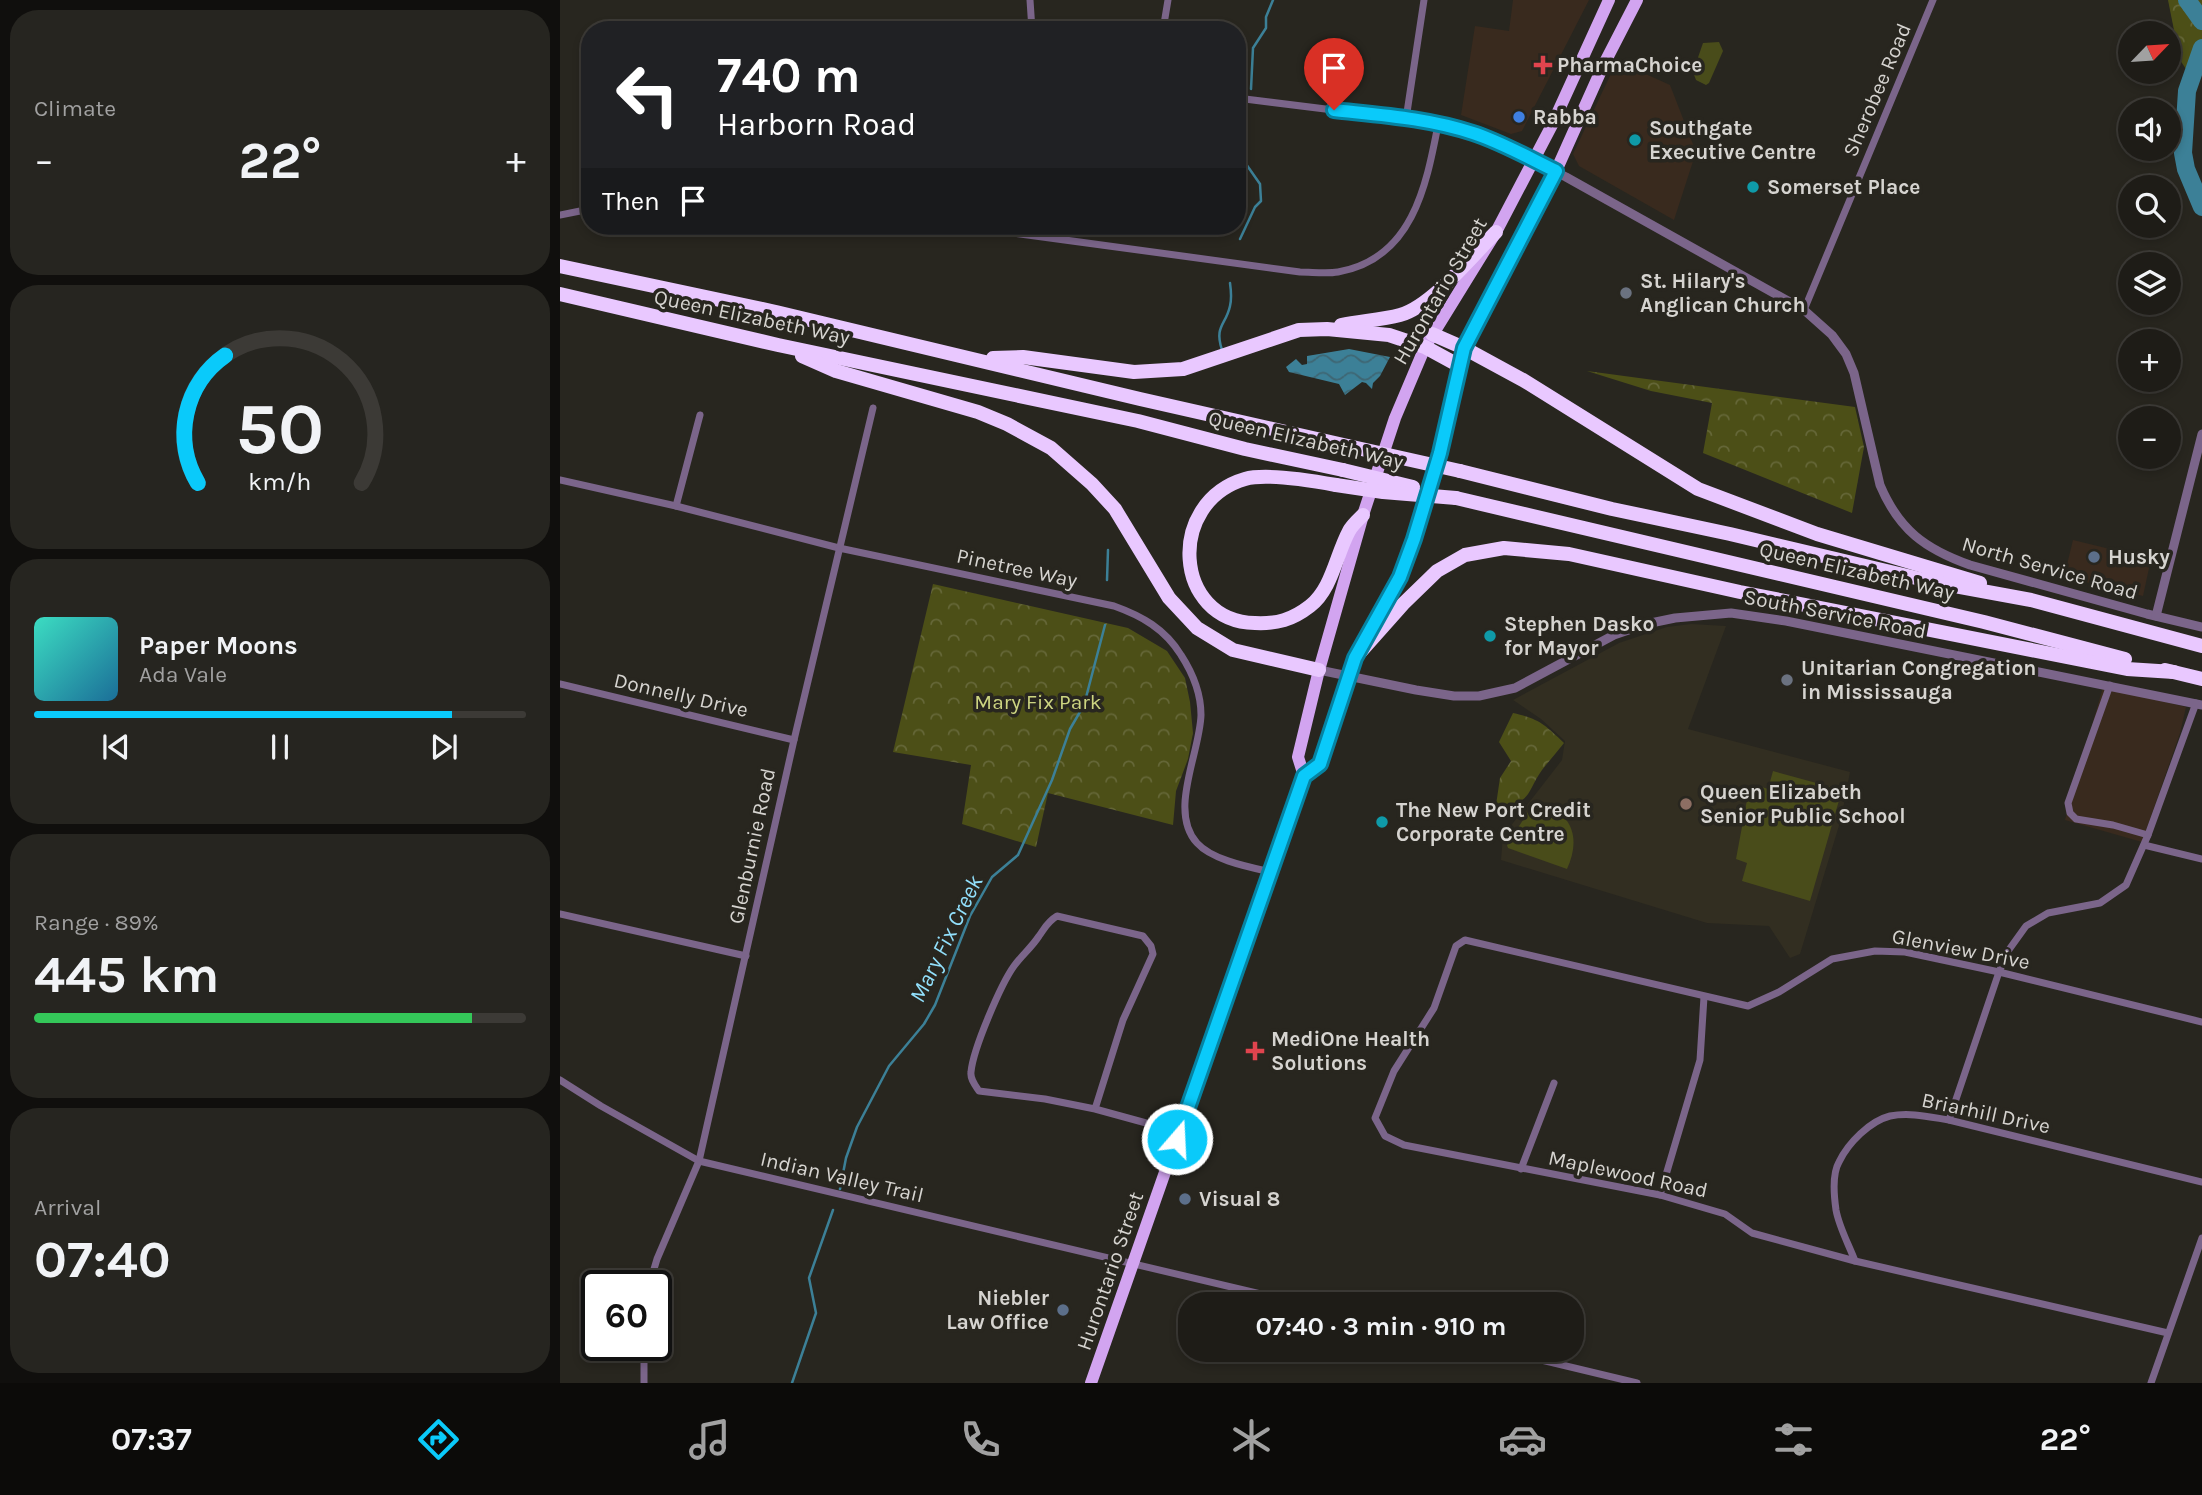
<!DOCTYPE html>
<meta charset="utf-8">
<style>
:root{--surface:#1e1c17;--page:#262520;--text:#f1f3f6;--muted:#a1a1a1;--line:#3c3a36;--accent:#0acafa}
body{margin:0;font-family:Karla,sans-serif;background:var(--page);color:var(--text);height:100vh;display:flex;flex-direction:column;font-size:26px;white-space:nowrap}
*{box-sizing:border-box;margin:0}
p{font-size:23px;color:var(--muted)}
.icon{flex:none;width:38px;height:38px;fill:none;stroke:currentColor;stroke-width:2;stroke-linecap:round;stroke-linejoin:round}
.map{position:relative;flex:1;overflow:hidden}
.side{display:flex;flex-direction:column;gap:10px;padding:10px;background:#100f0d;width:560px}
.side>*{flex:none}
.hud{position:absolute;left:21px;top:21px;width:665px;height:214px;border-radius:28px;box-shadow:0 4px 10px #0003,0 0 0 2px var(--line);background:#202124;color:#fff;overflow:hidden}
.needle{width:46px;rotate:65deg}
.tools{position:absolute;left:1558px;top:21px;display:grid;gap:14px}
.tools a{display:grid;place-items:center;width:63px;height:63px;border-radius:50%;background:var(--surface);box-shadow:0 4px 10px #0003,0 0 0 2px var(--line);font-size:35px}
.speed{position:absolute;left:21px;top:1270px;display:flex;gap:14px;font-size:35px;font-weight:700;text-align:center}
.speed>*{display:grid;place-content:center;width:91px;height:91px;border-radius:50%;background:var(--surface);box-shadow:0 4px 10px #0003,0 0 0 2px var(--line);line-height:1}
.speed .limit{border:4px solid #111;border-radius:10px;background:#fff;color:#111}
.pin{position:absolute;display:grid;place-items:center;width:60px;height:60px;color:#fff;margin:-72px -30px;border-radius:50% 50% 50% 0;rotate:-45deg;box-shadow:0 0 7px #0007}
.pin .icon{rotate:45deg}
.me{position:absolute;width:77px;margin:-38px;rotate:19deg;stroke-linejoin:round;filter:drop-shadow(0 0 5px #0008)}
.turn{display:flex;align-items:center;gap:24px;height:147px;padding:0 21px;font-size:32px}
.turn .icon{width:91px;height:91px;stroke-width:2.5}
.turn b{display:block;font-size:49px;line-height:60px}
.then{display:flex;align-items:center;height:66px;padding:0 21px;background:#0003;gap:14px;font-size:26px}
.big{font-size:52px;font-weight:700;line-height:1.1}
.side .card{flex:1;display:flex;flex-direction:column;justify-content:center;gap:10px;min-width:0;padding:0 24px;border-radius:28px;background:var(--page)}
.side .dial{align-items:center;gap:0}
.dial svg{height:182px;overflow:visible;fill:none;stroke:var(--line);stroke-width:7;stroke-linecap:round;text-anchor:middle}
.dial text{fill:var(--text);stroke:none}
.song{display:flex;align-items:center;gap:21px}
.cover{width:84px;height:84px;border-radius:10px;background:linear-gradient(135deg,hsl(170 70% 55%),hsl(200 70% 35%))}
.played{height:7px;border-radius:4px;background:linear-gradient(90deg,var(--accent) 85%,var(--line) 85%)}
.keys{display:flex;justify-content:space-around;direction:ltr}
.heat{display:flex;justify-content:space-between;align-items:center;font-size:38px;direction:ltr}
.charge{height:10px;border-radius:5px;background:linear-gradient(90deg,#34c759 89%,var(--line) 0)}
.trip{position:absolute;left:618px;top:1292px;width:406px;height:70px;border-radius:28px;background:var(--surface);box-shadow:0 4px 10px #0003,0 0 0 2px var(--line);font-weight:700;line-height:70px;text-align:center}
.dock{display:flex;height:112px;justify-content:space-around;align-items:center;background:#0c0b09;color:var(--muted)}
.dock .icon{width:49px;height:49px}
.dock .active{color:var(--accent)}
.dock b{font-size:32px;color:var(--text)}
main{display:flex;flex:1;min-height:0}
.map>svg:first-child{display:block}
.commercial{fill:#392a1e}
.built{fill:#322e21}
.forest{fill:url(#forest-crowns)}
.garden{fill:#494c1a}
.water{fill:url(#water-waves)}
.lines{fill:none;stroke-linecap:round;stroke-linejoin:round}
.stream{stroke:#3c8097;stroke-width:2.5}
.river{stroke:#3c8097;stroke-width:18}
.minor{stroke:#7b658a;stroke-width:7}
.tertiary{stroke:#7b658a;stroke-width:9}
.primary{stroke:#d2a4f0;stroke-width:12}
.motorway{stroke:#e9c8ff;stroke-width:14}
.motorway-bridge{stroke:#e9c8ff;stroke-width:14}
.route-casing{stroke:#0683a2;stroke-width:18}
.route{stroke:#0acafa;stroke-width:12}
.health-dot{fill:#e0444e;stroke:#28261f;stroke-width:2.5}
.shop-dot{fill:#3f7fe0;stroke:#28261f;stroke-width:2.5}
.culture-dot{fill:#0f9aa8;stroke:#28261f;stroke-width:2.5}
.worship-dot{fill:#6b7280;stroke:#28261f;stroke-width:2.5}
.service-dot{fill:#5c6f8a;stroke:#28261f;stroke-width:2.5}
.education-dot{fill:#8d6e63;stroke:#28261f;stroke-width:2.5}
.labels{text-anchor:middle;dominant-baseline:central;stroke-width:7;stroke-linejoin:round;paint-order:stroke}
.poi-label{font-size:21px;font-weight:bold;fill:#d6d4d0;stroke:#28261f;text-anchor:start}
.street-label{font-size:21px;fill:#d6d4d0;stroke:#28261f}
.park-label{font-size:21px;fill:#cdd581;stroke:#28261f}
.water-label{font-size:23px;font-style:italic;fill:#92e0fc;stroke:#28261f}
</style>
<main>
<section class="side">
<div class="card"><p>Climate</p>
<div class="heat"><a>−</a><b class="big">22°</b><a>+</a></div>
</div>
<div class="card dial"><svg viewBox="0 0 100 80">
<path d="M14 69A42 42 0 1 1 86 69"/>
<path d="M14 69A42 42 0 0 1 26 13" stroke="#0acafa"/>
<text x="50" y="56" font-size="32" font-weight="700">50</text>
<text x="50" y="72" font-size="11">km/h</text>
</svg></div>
<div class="card">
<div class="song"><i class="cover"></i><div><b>Paper Moons</b><p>Ada Vale</p></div></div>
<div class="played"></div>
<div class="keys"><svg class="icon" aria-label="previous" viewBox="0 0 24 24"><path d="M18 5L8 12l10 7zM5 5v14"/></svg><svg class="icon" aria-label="pause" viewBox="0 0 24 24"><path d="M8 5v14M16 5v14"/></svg><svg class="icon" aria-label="next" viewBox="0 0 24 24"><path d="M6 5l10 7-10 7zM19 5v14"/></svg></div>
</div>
<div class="card"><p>Range · 89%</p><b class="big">445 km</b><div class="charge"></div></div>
<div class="card"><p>Arrival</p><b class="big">07:40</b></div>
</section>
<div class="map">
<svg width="1642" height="1383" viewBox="0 0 1642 1383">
<defs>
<pattern id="forest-crowns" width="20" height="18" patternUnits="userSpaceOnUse" patternTransform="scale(1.75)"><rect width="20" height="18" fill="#4c4f17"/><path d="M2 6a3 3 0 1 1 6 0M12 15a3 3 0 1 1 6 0" fill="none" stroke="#656738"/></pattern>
<pattern id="water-waves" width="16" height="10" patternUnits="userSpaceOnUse" patternTransform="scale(1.75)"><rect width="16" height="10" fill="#3c8097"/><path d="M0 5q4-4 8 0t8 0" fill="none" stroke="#3e6673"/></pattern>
</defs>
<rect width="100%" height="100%" fill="#28261f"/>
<g class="commercial">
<polygon points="953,0 1029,0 962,131 951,134 901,115 915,26 949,31"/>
<polygon points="1057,61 1110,85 1136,152 1114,220 1019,166 1013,154"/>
<polygon points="1513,540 1591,559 1583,596 1504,577"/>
<polygon points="1543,687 1626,707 1620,733 1582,842 1505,820"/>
</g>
<polygon class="built" points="1131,624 1166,626 1128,729 1290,772 1281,819 1240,954 1230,958 1209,926 1147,923 941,860 943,836 1002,760 1005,741 981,719 953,700 1059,643 1107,627"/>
<g class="forest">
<polygon points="1608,0 1642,0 1642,70 1632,78 1620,60"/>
<polygon points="1027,371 1295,407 1304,447 1292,513 1143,453 1152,403 1091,391"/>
<polygon points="373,584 568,628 607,651 625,678 630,702 633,733 628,759 616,791 613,825 488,793 476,847 402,824 411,765 333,752"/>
<path d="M953,713C979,719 984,724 1004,743C997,752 989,761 982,770C965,794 973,804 936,805L940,778L951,761L939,742Z"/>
</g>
<g class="garden">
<polygon points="1159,42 1163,51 1149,83 1146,85 1136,80 1133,72 1143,43"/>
<polygon points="1213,771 1282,790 1250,901 1182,881 1187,863 1176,859 1189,789 1196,785 1208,789"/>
<path d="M975,801C1011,811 1022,836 1007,869L948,848L947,845Z"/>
</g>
<polygon class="water" points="789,349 830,357 820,376 813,383 812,389 806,383 802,382 785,395 779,384 729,372 726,367 736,359 742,365 747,364 747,356"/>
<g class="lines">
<g class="stream">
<polyline points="691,89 693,48 706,28 706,17 713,0"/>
<polyline points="679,122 678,144 686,164 700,184 701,201 695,207 680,239"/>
<path d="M662,350C654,326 666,325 670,306C672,298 671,290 670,283"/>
<polyline points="547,580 548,550"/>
<polyline points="280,1189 286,1158 297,1127 329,1066 364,1024 375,1005 410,916 432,877 458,855 492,780 510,729 524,705 545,625"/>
<polyline points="232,1383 256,1313 249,1278 273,1210"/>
</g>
<g class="river">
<polyline points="1627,0 1642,21"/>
<polyline points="1642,48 1627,91 1623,153 1626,169 1642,207"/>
</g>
<g class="minor">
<polyline points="470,0 472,30"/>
<polyline points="603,30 608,0"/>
<polyline points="677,98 846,119 901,129 917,134 974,161"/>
<polyline points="846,119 864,0"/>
<polyline points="0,215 30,209"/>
<path d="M402,226L740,272C752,272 766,274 778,272C852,259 866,187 878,125"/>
<polyline points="1244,310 1373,0"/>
<path d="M0,480L116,506L279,548L554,606C582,616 605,629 621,655C632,672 641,694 641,715C640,753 608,811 637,843C652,860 689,867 711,872"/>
<polyline points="116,506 140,415"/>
<polyline points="0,684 234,740"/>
<polyline points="1550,685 1508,803 1510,813 1516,819 1553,825 1588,835"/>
<polyline points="1584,845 1642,859"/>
<polyline points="0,914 186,956"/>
<polyline points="0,1080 41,1106 139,1161 743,1304"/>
<path d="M535,1109L563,1020L593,954L591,946L583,936L497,916C487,922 485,928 479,936C472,947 462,955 454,966C441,984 413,1049 411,1072C410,1079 415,1085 419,1091L485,1099L535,1109L619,1132"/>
<polyline points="1389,1120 1439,972 1448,951 1466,926 1488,913 1540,903 1566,885 1588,835 1636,703"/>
<polyline points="961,1169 994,1083"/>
<polyline points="1100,1195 1140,1060 1144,997"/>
<path d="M1295,1261C1289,1245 1279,1227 1276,1210C1274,1196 1272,1174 1279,1162C1288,1143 1310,1121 1330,1116C1350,1112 1370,1117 1389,1120L1642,1182"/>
<polyline points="89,1286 97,1259 139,1161 234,740 313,408"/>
<polyline points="1608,1333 1295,1261 1192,1233 1165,1214 1100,1195 844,1145 825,1136 815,1118 834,1071 874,1008 896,946 905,940 1188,1006 1219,992 1272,959 1315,951 1345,952 1439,972 1642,1022"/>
<polyline points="935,1349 1077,1383"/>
<polyline points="84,1383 84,1346"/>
<polyline points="1591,1383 1642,1238"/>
</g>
<g class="tertiary">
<path d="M974,161L1006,177L1244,310L1272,335L1286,354L1294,373L1320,485C1339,530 1365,549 1410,565L1587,614L1642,627"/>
<polyline points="1596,616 1642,434"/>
<polyline points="759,670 856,690 894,696 919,696 955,688 1054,635 1086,624 1115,618 1171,613 1226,621 1642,705"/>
</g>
<g class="primary">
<polyline points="744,776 738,757 759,670 803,515 835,418 865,347 936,232 992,125 1049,0"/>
<polyline points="531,1383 744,776 760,764 795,658 840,577 854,539 880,453 904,348 996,171 1043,66 1077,0"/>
</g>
<g class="motorway">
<polyline points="0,266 216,312 580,399 788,446"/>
<polyline points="0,294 218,345 578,421 685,449 783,470"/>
<path d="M781,325C800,321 821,320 840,315C872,306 912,256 936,232"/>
<polyline points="872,334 904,348 963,380 1138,489 1257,534 1420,583"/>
<polyline points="242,356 276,371 418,412 447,424 491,448 532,484 555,509 609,598 637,628 673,650 759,670"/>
<polyline points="433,358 463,357 574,372 623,369 739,330 767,329 829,335 865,347 898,365"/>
<polyline points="900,471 1052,509 1170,534 1373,582 1471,600 1642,646"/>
<path d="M776,485C754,481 706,473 685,479C606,502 613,621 695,623C717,624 732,620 750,606C772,589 776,555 789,531C792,525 798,520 803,515"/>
<polyline points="896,498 1424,622 1565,659"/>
<polyline points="795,658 843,604 877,571 905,555 944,548 1009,554 1180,592 1567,669 1614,672"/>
<polyline points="1605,670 1642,679"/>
</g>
<g class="motorway-bridge">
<polyline points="788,446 900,471"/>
<polyline points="783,470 853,487"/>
<polyline points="776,485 823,492 896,498"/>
</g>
</g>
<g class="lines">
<defs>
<path id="route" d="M617,1139L744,776L760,764L795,658L840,577L854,539L880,453L904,348L996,171C969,158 941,142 913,133C868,118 820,115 774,110"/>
</defs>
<use href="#route" class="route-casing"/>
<use href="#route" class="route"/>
</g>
<g class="health-dot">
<path d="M979.5 54.5h7v7h7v7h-7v7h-7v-7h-7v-7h7z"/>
<path d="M691.5 1040.5h7v7h7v7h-7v7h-7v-7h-7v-7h7z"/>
</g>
<circle class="shop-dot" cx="959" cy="117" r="7"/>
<g class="culture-dot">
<circle cx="1075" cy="140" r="7"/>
<circle cx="1193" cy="187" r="7"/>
<circle cx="930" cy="636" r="7"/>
<circle cx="822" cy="822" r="7"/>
</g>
<g class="worship-dot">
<circle cx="1066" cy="293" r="7"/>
<circle cx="1227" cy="680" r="7"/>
</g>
<g class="service-dot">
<circle cx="1534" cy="557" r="7"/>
<circle cx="625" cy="1199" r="7"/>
<circle cx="503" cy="1310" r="7"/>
</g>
<circle class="education-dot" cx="1126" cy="804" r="7"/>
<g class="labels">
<g class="poi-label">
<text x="997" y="65">PharmaChoice</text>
<text x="973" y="117">Rabba</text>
<text x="1089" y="128">Southgate<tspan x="1089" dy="24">Executive Centre</tspan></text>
<text x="1207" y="187">Somerset Place</text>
<text x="1080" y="281">St. Hilary's<tspan x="1080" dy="24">Anglican Church</tspan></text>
<text x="1548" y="557">Husky</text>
<text x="944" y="624">Stephen Dasko<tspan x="944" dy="24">for Mayor</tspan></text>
<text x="1241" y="668">Unitarian Congregation<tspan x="1241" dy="24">in Mississauga</tspan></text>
<text x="1140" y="792">Queen Elizabeth<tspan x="1140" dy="24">Senior Public School</tspan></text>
<text x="836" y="810">The New Port Credit<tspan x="836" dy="24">Corporate Centre</tspan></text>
<text x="711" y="1039">MediOne Health<tspan x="711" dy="24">Solutions</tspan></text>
<text x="639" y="1199">Visual 8</text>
<text x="489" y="1298" text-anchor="end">Niebler<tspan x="489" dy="24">Law Office</tspan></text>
</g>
<g class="street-label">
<text transform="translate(1317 90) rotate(-67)">Sherobee Road</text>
<text transform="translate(880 291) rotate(-60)">Hurontario Street</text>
<text transform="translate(192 317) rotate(12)">Queen Elizabeth Way</text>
<text transform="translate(746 440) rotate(13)">Queen Elizabeth Way</text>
<text transform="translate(457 568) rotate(12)">Pinetree Way</text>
<text transform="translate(1490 568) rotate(16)">North Service Road</text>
<text transform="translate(1297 571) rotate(13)">Queen Elizabeth Way</text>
<text transform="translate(1275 614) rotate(11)">South Service Road</text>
<text transform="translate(121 695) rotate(13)">Donnelly Drive</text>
<text transform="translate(192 846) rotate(-78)">Glenburnie Road</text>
<text transform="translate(1401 949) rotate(11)">Glenview Drive</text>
<text transform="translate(1426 1113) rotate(12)">Briarhill Drive</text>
<text transform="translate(1068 1174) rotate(12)">Maplewood Road</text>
<text transform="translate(282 1177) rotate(13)">Indian Valley Trail</text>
<text transform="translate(550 1271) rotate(-71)">Hurontario Street</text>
</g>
<g class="park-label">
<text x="478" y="702">Mary Fix Park</text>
</g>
<g class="water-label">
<text transform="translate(386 939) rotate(-64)">Mary Fix Creek</text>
</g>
</g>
</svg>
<div class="tools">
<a><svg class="needle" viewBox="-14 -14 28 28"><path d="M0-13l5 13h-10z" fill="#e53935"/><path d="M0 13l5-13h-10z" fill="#a1a1a1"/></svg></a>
<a><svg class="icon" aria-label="sound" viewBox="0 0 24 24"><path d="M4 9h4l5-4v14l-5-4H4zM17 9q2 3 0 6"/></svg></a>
<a><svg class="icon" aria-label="search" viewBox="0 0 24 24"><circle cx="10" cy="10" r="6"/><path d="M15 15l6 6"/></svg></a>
<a><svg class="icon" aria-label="layers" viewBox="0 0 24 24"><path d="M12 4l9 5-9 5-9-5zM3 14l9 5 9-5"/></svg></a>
<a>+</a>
<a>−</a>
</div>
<div class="speed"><div class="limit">60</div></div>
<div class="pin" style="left:774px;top:110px;background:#d93025"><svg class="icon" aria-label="arrive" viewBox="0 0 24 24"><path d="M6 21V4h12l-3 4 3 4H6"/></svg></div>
<svg class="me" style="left:617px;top:1139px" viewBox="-20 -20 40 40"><circle r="17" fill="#0acafa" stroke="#fff" stroke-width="3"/><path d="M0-11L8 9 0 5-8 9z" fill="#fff"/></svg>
<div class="trip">07:40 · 3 min · 910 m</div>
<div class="hud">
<div class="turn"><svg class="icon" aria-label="left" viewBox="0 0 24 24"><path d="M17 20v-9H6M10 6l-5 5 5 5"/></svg><div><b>740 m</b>Harborn Road</div></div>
<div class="then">Then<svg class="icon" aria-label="arrive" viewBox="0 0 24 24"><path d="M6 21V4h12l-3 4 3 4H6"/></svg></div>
</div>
</div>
</main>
<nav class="dock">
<b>07:37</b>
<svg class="icon active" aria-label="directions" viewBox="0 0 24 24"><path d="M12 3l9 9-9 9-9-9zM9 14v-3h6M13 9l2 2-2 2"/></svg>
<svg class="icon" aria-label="music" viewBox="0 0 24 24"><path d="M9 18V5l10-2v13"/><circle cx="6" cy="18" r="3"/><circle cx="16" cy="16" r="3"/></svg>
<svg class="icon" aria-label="phone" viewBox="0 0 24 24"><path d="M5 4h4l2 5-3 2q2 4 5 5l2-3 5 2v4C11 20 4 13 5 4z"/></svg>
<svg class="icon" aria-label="climate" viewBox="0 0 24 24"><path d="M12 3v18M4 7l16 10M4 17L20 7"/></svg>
<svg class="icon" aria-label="car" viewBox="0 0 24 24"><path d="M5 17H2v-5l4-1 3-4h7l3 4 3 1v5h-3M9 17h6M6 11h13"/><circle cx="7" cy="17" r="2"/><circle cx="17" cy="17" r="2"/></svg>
<svg class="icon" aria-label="filters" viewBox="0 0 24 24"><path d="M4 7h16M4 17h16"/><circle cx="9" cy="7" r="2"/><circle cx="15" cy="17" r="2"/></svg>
<b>22°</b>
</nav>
